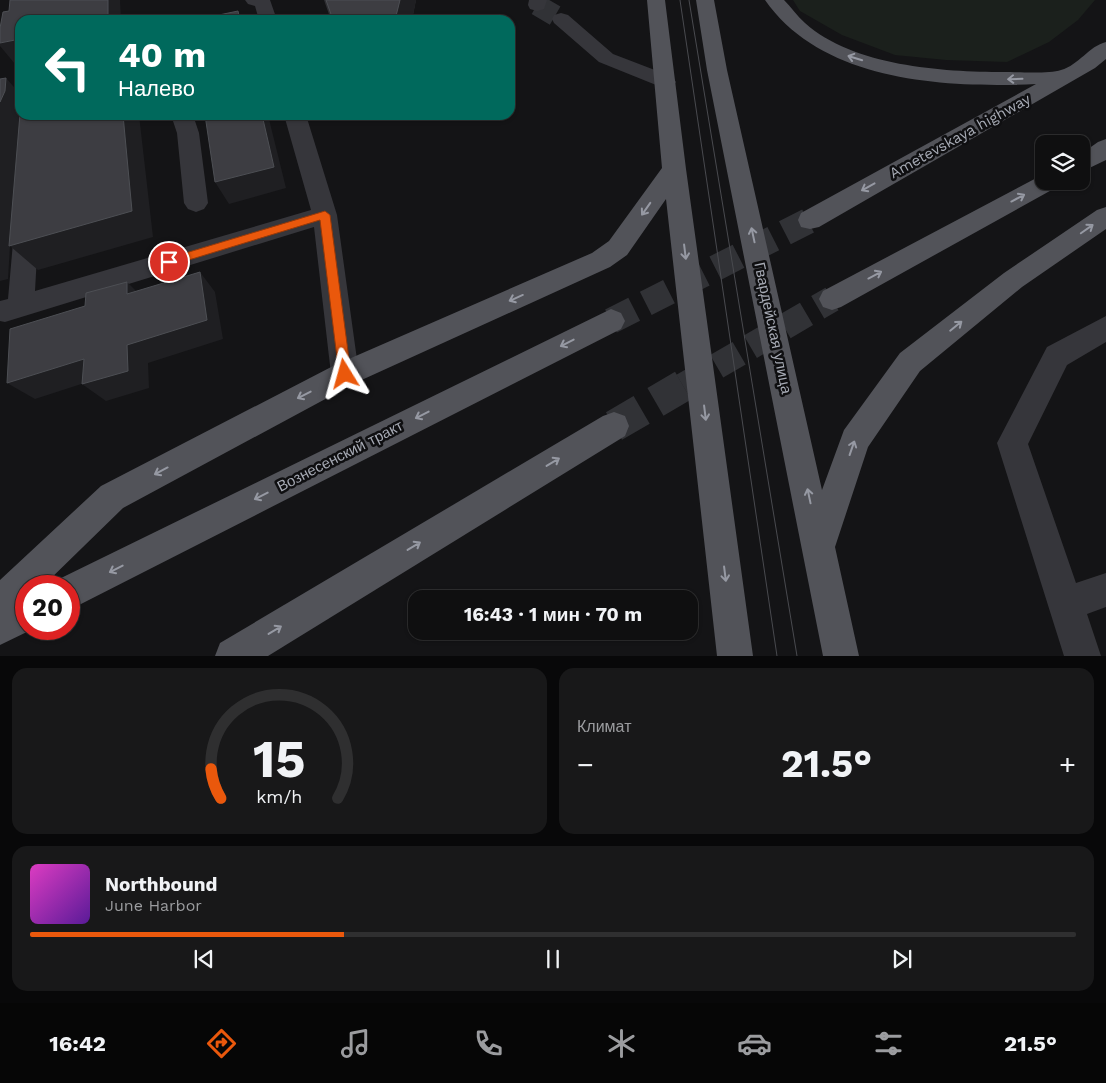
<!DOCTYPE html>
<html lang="ru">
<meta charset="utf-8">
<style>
:root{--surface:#0f0f10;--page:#181819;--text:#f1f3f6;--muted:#9b9c9f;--line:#2f2f30;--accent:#ea580c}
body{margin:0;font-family:"Work Sans",sans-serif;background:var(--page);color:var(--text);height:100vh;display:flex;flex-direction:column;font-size:19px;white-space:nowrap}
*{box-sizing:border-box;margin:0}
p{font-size:16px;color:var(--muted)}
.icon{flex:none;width:28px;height:28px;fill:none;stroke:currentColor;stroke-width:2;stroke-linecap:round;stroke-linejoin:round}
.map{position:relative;height:656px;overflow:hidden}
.details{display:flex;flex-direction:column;gap:12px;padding:12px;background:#080809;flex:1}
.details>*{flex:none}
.banner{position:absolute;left:15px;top:15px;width:500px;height:105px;border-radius:15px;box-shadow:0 1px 4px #0004,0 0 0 1px var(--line);background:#00695c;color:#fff;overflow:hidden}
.buttons{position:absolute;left:1035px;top:135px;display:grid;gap:10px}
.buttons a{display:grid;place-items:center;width:55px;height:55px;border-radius:10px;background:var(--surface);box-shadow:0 1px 4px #0004,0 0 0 1px var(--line);font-size:25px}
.speed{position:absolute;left:15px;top:575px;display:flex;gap:10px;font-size:25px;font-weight:700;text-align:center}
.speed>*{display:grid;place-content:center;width:65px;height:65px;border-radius:50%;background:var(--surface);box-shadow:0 1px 4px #0004,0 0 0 1px var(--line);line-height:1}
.speed .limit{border:8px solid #d22;background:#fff;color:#111}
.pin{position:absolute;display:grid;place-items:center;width:42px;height:42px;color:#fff;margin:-21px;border:2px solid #fff;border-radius:50%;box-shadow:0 1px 5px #0007}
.me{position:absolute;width:55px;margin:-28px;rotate:352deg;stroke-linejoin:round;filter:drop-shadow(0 0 4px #0008)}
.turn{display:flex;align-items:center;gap:18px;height:105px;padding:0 20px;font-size:22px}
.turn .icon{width:65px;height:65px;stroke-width:2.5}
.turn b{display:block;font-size:35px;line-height:42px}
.big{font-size:38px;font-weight:700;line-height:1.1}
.details .card{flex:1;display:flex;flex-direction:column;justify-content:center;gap:8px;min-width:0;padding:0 18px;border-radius:15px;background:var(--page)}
.details .dial{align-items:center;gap:0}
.dial svg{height:130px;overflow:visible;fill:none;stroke:var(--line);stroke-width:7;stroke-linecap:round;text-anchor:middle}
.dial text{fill:var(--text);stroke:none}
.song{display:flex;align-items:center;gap:15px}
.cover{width:60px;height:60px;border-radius:8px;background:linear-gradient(135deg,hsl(310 70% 55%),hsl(270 70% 35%))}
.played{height:5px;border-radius:2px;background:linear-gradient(90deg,var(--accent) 30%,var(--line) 30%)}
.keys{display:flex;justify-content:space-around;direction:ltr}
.heat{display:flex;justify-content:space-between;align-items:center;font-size:28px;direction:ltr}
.details .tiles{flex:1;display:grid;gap:12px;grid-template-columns:1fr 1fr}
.card:last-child{grid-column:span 2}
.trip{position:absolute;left:408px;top:590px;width:290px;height:50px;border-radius:15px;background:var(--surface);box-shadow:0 1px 4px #0004,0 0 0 1px var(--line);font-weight:700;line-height:50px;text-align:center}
.tab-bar{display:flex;height:80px;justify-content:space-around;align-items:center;background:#060606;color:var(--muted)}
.tab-bar .icon{width:35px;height:35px}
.tab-bar .active{color:var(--accent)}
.tab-bar b{font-size:22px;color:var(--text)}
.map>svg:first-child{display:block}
.green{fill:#1b201c}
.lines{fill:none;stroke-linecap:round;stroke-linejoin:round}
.minor-tunnel{stroke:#313236;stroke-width:21;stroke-dasharray:21 10;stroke-linecap:butt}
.major-tunnel-far1{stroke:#313236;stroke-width:26;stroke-dasharray:26 13;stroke-linecap:butt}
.major-tunnel{stroke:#313236;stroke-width:32;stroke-dasharray:32 16;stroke-linecap:butt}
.minor{fill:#36363b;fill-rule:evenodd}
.major{fill:#525359;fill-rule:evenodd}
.tram{stroke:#494a4f;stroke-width:1}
.wall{fill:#303034}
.shaded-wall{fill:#1f1f22}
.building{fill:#3d3d42;stroke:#4d4f54}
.oneway{stroke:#9699a3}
.route{fill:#ea580c;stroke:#983908}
.labels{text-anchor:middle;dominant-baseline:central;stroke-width:5;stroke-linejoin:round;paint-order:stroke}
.street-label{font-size:15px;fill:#a7abb5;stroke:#0f0f11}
</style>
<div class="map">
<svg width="1106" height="656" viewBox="0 0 1106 656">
<rect width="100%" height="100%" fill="#141416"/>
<polygon class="green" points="793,0 1095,0 1078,20 1049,42 1007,62 946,60 895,55 842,35 800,11"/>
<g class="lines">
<polyline class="minor-tunnel" points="537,5 561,19"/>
<g class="major-tunnel-far1">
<polyline points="611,321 810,220"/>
<polyline points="683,386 832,299"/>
</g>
<polyline class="major-tunnel" points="614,426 686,384"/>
<g class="minor">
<polygon points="245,0 270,0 277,20 259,20 255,6 248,4"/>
<polygon points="529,0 547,0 544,9 537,11 530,9 528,5"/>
<polygon points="561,13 568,15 613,54 673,77 676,82 673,87 666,89 599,62 554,23 552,19 554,15"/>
<polygon points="171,115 193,115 199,133 208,203 204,209 196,212 188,209 184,203 177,133"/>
<polygon points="284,115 306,115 337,215 359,374 355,383 345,387 335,383 331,374 314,227 5,322 0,321 0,301 8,299 15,220 18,213 27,211 36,213 39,220 35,291 311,210"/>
<polygon points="1106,316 1106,342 1067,365 1028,444 1076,583 1106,573 1106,607 1087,614 1101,656 1064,656 997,443 1047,347"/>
</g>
<g class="major">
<polygon points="647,0 665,0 686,169 753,656 717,656 666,199 627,255 610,267 355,383 123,508 43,586 26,586 26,629 33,629 0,645 0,580 101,486 335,365 592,253 609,241 662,168"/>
<polygon points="696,0 714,0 727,70 822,490 844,430 900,353 1004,273 1097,210 1106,207 1106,229 1022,287 920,371 868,447 835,547 859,656 823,656 707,70"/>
<path d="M765,0H784C791,7 797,16 805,23C853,66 942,72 1004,72C1019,72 1049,74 1061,70C1079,65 1089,46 1106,42V59L1095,68L819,227L810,229L801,227L798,220L801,213L1036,84C945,88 822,82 765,0Z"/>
<polygon points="1106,139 1106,160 1081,172 1081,154 1098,142"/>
<polygon points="1044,174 1044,181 1061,181 1057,187 841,307 832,310 823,307 819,299 823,291"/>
<polygon points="611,309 621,313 625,321 621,329 81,604 69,609 69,586 54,586 57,580"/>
<polygon points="614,412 625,416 629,426 625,436 268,656 215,656 220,643 603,416"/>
</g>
<g class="tram">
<polyline points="680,0 777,656"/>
<polyline points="689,0 797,656"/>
</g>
</g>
<g class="wall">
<polygon points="324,0 416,0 412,20 331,20"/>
<polygon points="20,85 20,91 16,86"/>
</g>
<g class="shaded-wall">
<polygon points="108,0 120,0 121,20 108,20"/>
<polygon points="400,0 416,0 412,20 395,20"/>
<polygon points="20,39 20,63 15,64 0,46 0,43"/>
<polygon points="6,78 20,94 20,115 139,115 153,237 38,270 10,246 8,279 0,281 0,102"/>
<polygon points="262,115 268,115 286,188 229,204 215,182"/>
<polygon points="200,272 215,292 223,339 148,363 149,388 106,401 82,384 127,345"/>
<polygon points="127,282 146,301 127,294"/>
<polygon points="84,359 106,376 35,399 7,383"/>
</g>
<g class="building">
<polygon points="10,0 108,0 108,20 20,20 20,39 0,43 0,28 3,12 9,11"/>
<polygon points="326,0 400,0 395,20 333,20"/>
<polygon points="238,11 240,20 195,20"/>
<polygon points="6,78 5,91 0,102 0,79"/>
<polygon points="20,114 20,115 123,115 132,211 9,246"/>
<polygon points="205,115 262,115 274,167 215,182"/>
<polygon points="200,272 207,320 127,345 128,371 82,384 84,359 7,383 10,329 85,306 86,293 127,282 127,294"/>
</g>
<defs><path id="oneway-shaft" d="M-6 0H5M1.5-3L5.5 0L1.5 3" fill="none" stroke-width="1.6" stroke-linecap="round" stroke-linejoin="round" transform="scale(1.25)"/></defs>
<g class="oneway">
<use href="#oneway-shaft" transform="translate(855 58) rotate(-163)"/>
<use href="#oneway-shaft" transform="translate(1015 79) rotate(178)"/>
<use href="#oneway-shaft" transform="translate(868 187) rotate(151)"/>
<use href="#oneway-shaft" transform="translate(1018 198) rotate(-28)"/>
<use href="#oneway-shaft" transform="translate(646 209) rotate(125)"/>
<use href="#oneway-shaft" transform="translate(1087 229) rotate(-35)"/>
<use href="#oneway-shaft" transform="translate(753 235) rotate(-102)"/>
<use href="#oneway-shaft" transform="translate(685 252) rotate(83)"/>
<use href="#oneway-shaft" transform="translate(875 275) rotate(-28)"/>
<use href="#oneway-shaft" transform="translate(516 298) rotate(156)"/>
<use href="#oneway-shaft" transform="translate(956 326) rotate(-39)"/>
<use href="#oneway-shaft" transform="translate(567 343) rotate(153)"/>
<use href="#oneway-shaft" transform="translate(304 395) rotate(153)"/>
<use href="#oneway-shaft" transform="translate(705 413) rotate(83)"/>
<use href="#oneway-shaft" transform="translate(422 415) rotate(153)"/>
<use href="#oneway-shaft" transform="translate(852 448) rotate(-71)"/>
<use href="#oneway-shaft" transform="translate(553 462) rotate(-31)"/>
<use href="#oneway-shaft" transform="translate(161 471) rotate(152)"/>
<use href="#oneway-shaft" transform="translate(261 496) rotate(153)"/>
<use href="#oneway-shaft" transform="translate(809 496) rotate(-102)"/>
<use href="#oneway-shaft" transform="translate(414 546) rotate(-31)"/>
<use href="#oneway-shaft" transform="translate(116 569) rotate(153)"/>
<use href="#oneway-shaft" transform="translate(725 574) rotate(83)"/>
<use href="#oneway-shaft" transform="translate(275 630) rotate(-31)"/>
</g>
<polygon class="route" points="325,211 330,215 351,374 350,378 345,379 341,378 339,374 320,220 169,266 164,262 169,258"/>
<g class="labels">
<g class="street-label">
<text transform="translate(960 136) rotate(-29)">Ametevskaya highway</text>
<text transform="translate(773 328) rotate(78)">Гвардейская улица</text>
<text transform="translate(340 456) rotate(-27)">Вознесенский тракт</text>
</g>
</g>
</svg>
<div class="buttons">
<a><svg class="icon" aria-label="layers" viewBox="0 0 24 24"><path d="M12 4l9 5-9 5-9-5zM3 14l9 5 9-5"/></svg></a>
</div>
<div class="speed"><div class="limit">20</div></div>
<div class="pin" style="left:169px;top:262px;background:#d93025"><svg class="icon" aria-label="arrive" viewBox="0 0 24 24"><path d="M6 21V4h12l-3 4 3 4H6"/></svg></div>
<svg class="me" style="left:345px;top:374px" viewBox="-20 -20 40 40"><path d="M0-17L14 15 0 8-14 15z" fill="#ea580c" stroke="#fff" stroke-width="4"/></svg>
<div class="trip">16:43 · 1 мин · 70 m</div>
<div class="banner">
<div class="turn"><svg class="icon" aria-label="left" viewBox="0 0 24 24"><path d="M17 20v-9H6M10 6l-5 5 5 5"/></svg><div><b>40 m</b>Налево</div></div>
</div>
</div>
<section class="details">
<div class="tiles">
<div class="card dial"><svg viewBox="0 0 100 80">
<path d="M14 69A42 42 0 1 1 86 69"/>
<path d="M14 69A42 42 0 0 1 8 51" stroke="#ea580c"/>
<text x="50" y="56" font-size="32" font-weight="700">15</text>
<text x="50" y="72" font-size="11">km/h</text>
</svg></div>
<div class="card"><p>Климат</p>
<div class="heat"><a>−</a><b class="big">21.5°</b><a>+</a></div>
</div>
<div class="card">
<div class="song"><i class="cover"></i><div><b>Northbound</b><p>June Harbor</p></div></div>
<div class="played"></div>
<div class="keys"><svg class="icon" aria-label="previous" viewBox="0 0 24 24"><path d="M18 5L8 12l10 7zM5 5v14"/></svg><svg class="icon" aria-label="pause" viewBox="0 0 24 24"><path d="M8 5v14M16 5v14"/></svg><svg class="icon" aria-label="next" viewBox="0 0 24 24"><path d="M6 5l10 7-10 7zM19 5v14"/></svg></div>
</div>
</div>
</section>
<nav class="tab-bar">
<b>16:42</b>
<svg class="icon active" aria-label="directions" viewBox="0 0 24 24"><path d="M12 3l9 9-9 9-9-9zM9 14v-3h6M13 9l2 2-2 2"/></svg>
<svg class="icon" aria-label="music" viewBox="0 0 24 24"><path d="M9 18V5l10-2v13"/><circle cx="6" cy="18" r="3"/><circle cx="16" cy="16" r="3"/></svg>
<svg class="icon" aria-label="phone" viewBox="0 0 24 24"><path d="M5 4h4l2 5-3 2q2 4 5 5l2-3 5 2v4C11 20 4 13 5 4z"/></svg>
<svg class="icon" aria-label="climate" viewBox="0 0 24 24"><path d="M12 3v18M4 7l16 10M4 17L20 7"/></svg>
<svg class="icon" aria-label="car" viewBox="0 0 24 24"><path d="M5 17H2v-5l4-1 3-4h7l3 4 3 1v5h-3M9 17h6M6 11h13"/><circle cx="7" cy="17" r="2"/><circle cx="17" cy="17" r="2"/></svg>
<svg class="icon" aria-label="filters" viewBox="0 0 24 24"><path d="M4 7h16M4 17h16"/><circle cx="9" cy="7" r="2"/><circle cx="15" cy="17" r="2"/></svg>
<b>21.5°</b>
</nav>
